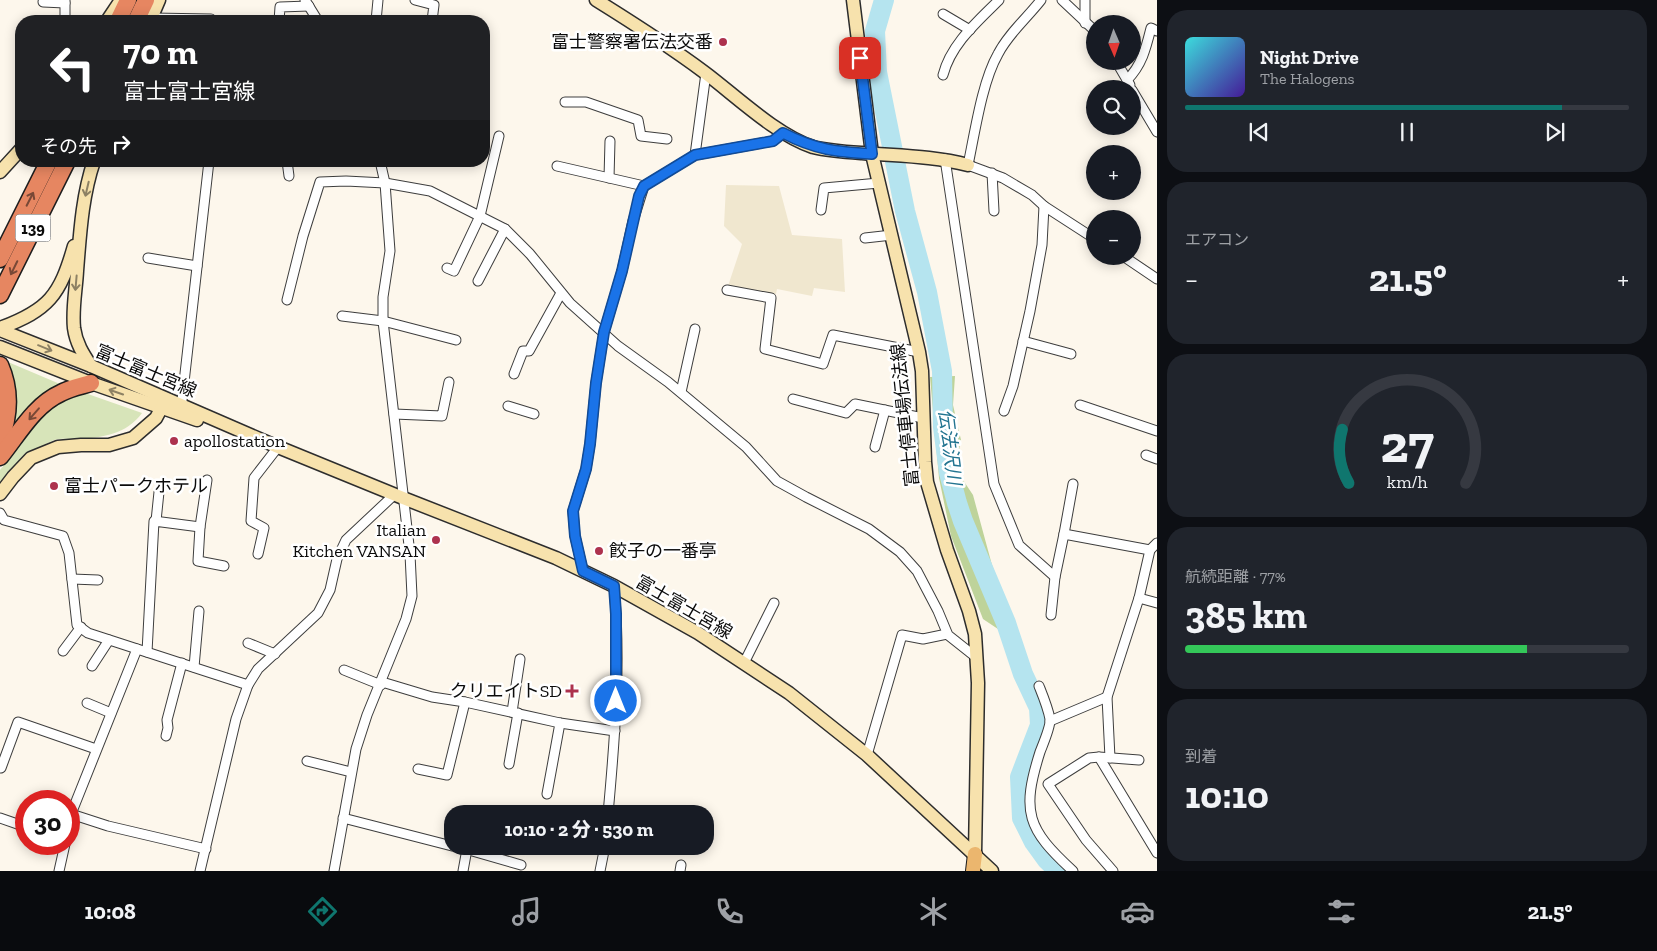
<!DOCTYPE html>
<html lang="ja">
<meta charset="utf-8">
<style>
:root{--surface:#171b24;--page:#20242c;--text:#f1f3f6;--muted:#9ea1a6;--line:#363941;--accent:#0f766e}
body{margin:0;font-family:"Zilla Slab","Noto Sans JP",serif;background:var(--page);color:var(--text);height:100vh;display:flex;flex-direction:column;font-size:19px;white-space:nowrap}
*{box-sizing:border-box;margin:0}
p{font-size:16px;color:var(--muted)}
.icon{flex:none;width:28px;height:28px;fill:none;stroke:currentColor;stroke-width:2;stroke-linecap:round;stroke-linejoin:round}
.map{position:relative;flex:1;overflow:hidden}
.panel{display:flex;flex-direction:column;gap:10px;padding:10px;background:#0d0f14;width:500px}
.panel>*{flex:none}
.guide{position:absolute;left:15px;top:15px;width:475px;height:152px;border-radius:20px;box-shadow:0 2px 12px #0003;background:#202124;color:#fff;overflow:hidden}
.needle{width:32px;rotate:178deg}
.controls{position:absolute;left:1086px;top:15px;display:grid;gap:10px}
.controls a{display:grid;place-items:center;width:55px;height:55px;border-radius:50%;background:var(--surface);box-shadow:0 2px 12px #0003;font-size:25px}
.speed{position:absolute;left:15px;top:790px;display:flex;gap:10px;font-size:25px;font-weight:700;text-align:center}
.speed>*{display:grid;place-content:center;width:65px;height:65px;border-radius:50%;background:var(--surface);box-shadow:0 2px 12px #0003;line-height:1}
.speed .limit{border:8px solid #d22;background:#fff;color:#111}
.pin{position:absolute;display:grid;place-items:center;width:42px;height:42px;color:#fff;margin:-21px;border-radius:10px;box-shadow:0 2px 8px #0006}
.me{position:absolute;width:55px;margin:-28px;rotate:0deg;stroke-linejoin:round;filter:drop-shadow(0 0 4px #0008)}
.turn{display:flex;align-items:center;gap:18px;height:105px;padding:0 25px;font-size:22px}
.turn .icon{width:65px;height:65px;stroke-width:2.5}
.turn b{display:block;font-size:35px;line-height:42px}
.then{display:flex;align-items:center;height:48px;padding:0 25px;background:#0003;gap:10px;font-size:19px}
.big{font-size:38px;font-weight:800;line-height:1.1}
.panel .card{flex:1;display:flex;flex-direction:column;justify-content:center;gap:8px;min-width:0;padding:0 18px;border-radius:20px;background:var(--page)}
.panel .dial{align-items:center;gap:0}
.dial svg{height:130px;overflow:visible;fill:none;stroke:var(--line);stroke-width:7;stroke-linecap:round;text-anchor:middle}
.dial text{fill:var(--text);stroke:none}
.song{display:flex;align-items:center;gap:15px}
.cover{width:60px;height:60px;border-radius:8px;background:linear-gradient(135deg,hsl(180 70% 55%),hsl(260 70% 35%))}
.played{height:5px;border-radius:2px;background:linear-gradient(90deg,var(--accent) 85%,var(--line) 85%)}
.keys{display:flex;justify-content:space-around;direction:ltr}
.heat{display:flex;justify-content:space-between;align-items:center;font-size:28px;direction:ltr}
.charge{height:8px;border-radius:4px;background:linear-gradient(90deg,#34c759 77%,var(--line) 0)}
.trip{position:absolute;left:444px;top:805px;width:270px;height:50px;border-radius:20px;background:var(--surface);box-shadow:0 2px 12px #0003;font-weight:800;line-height:50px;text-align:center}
.tabs{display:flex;height:80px;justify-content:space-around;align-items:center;background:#090b0e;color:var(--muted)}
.tabs .icon{width:35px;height:35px}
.tabs .current{color:var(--accent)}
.tabs b{font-size:22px;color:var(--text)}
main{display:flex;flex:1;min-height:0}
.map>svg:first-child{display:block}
.farmland{fill:#f0e7cf}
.green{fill:#d7e4b9}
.forest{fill:#bed39a}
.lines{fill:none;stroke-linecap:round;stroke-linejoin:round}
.river{stroke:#b5e4ef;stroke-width:20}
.street-casing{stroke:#3e3e3e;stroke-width:11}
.secondary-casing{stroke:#2d2d2d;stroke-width:15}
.primary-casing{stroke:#1c1c1c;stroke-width:16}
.highway-casing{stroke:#1c1c1c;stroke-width:19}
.street{stroke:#fff;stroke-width:9}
.secondary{stroke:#f7e2ad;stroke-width:12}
.primary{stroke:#ebb66e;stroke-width:14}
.highway{stroke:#e68661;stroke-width:16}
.oneway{stroke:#8d8164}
.oneway2{stroke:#784836}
.route-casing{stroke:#114b97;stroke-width:12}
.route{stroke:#1a73e8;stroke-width:9}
.poi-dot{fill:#ad324e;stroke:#fff;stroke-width:2}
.labels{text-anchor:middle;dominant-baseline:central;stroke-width:5;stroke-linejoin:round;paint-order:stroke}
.shield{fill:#fff;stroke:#545454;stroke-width:1}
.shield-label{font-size:16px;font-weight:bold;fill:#0b0b0b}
.poi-label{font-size:18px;fill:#0b0b0b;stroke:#fff;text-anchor:end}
.street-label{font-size:18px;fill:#0b0b0b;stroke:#fff}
.water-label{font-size:19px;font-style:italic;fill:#227490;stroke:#fff}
</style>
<main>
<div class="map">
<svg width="1157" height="871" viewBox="0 0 1157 871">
<rect width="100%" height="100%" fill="#fdf7ec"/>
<polygon class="farmland" points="726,185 779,186 792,235 842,239 845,292 814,288 812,296 777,289 776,294 728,286 742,244 724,226"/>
<g class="green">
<polygon points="8,362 60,384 31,406 5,444 15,396"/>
<path d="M85,393L142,413C127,434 102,438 77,439C70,439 61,438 54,440C33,449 16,467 0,482V470L57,399Z"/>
</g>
<polygon class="forest" points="955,376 953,405 961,440 957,460 963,480 973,495 992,565 1005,601 1018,630 1003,637 998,629 983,619 951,536 939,478 930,377"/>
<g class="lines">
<polyline class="river" points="884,0 875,31 877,72 905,211 927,292 942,371 943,427 949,473 957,503 963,521 1006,623 1023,674 1039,708 1040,725 1020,777 1022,818 1034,842 1047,860 1059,871"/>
<defs>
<g id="street">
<polyline points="65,0 65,21"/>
<polyline points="305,0 318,21"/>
<polyline points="415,0 434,5 432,21"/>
<path d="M1041,0C1027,18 1008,34 998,54C982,82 975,132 968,165L1003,178L1032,195L1044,206L1095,239"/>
<polyline points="1062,0 1095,31"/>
<polyline points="1085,0 1085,23"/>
<polyline points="43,2 65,3"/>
<polyline points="943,14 970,30"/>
<polyline points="152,18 211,19"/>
<polyline points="279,21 280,7 309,6"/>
<polyline points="376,21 378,0"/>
<polyline points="1116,61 1130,85"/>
<path d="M943,75C951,44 977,22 999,0"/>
<path d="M1127,80C1142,65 1146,48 1151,28L1157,31"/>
<polyline points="1132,90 1157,132"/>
<polyline points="565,102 586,102 638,120 641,136 667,139"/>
<polyline points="695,155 706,73"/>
<polyline points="945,159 994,484 1019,545 1055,577"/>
<polyline points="287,161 289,176"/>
<polyline points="557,166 644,186"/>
<polyline points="992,173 994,211"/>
<polyline points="609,178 610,141"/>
<polyline points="821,210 824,188 879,183"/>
<polyline points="865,238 892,235"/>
<polyline points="1123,256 1157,279"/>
<polyline points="148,258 197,266"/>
<polyline points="447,268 454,271 480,216 499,136"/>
<polyline points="478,281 505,229"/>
<polyline points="727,290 771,298 765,349 823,364 833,335 919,352"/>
<polyline points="287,300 303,236 320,182 346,181 385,183 430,191 505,229 530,254 570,303 618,346 668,382 746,447 777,481 806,497 869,529 900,552 917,571 938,611 948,635 977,658"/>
<polyline points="342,316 383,321 456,340"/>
<polyline points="1023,341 1071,354"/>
<polyline points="514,374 523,351 529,351 561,293"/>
<polyline points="681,392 695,329"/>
<polyline points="793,399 846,413 855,404 923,418"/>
<polyline points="1080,405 1157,431"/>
<polyline points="508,406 534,414"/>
<polyline points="181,409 209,161"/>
<polyline points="1004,411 1013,386 1030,311 1042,245 1044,206"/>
<polyline points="394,414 442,416 449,382"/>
<polyline points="875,447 885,410"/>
<polyline points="1146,455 1157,459"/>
<polyline points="207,480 200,527 198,561 224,566"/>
<polyline points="0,513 4,520 63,536 69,553 77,625 88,633 248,685"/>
<polyline points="156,521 159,492"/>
<polyline points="1064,534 1073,484"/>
<polyline points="258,554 264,528 251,521 254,478 278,447"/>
<polyline points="583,571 575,536 573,511 586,469 590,444 596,383 604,332 622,271 633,221 644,186 695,155 773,141 783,133"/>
<polyline points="72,579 98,580"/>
<polyline points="1139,598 1157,603"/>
<polyline points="1051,615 1055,577 1064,534 1150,550"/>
<polyline points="248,643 275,654"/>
<polyline points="63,651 81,627"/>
<polyline points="147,652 154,521 200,527"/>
<polyline points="744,663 774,603"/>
<polyline points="92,666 109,640"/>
<polyline points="194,667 199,611"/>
<polyline points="344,670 381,685"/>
<polyline points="382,682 432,697 465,702 560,723 615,731"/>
<path d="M1039,686C1043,696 1048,708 1050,719C1051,726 1043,744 1040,752C1021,812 1027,829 1073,871"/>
<polyline points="87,703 111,713"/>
<polyline points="512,712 520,659"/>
<polyline points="1050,721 1107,697"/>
<polyline points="166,736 168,728 167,720 182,663"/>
<polyline points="867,755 902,635 923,639 947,634"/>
<polyline points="1099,757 1157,853"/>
<polyline points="1110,758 1107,697 1139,598 1150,550 1157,543"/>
<polyline points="307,761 351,772"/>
<polyline points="509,764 518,713"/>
<polyline points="1,768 18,722 96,749"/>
<polyline points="418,769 447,775 465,702"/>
<polyline points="547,794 560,723"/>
<polyline points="71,814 137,649"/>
<path d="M608,814C615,738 621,662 614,586"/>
<polyline points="0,818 26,827"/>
<polyline points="343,818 452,846"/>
<polyline points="69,825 71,814 108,826 206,849"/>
<polyline points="455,846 521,865"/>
<polyline points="59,871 65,844"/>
<polyline points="200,871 236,719 248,685 258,669 318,613 330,590 337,559 346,540 395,494"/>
<polyline points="334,871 356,749 367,715 406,619 412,596 410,554 383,321 383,297 390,251 385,183 380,161"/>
<polyline points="463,871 467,849"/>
<polyline points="600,871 605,846"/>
<polyline points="680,871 681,865"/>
<polyline points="1113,871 1086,840 1048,784 1089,758 1099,757 1139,760"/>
</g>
<g id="secondary">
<path d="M596,0C633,23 669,46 704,72C735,95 776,135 813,147C829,151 846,152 862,153C898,156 934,156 968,165"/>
<polyline points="853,0 872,154 919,352 922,371 925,462 927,482 947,550 969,611 975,634 978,683 975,854"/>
<polyline points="107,21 121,0"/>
<polyline points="150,21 159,0"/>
<polyline points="0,172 21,149"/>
<path d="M0,328C49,310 60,295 74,246"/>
<polyline points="0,330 91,366 278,447 403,498 556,558 614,586 698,633 789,693 867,755 992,871"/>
<polyline points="0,347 91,383 197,420"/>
<path d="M91,366C83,354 76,343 74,328C72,309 76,290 77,271C80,234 82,196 94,161"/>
<polyline points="0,494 13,477 31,458 58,447 81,445 109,445 133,438 156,418 165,401"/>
</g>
<polyline id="primary" points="973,871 975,854"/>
<g id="highway">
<polyline points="118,21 128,0"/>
<polyline points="136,21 146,0"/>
<polyline points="0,259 49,161"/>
<polyline points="0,295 67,161"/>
<path d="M0,365C11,390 10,415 0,441"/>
<path d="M0,457C18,435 34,405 61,393C70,388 81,386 91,383"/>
</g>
</defs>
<use href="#street" class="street-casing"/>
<use href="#secondary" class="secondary-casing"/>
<use href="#primary" class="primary-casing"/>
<use href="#highway" class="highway-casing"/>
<use href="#street" class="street"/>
<use href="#secondary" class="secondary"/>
<use href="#primary" class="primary"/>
<use href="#highway" class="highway"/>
</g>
<defs><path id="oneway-shaft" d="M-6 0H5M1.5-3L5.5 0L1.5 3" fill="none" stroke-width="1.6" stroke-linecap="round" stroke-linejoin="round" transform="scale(1.25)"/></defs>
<g class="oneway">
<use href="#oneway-shaft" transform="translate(87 189) rotate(103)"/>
<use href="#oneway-shaft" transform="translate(76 283) rotate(95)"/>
<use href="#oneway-shaft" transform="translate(45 348) rotate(22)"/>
<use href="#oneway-shaft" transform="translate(116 392) rotate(-161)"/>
</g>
<g class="oneway2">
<use href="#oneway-shaft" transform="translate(30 199) rotate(-63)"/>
<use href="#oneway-shaft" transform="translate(14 268) rotate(116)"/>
<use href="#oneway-shaft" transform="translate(34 414) rotate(131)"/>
</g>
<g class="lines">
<defs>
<path id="route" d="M616,701V614L614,586L583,571L575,536L573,511L586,469L590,444L596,383L604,332L622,271L639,196L644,186L695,155L773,141L783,133C816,150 837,152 872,154L860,58"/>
</defs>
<use href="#route" class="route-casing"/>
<use href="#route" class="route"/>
</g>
<g class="poi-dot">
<circle cx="723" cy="42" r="5"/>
<circle cx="174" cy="441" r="5"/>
<circle cx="54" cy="486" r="5"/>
<circle cx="436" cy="540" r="5"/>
<circle cx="599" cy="551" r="5"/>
<path d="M569.5 683.5h5v5h5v5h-5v5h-5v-5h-5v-5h5z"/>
</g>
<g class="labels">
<rect class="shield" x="15.5" y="214.5" width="35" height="27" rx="4"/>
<g class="shield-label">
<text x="33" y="228">139</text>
</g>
<g class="poi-label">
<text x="713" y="42">富士警察署伝法交番</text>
<text x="184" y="441" text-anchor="start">apollostation</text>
<text x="64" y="486" text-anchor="start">富士パークホテル</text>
<text x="426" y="530">Italian<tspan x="426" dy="21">Kitchen VANSAN</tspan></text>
<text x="609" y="551" text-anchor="start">餃子の一番亭</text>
<text x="562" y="691">クリエイトSD</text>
</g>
<g class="street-label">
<text transform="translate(146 371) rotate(23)">富士富士宮線</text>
<text transform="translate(905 415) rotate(-96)">富士停車場伝法線</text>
<text transform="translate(684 607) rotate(30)">富士富士宮線</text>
</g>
<g class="water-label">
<text transform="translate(950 447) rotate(83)">伝法沢川</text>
</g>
</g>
</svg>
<div class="controls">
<a><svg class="needle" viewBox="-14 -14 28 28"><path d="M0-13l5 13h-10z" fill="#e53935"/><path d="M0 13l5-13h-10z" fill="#9ea1a6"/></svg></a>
<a><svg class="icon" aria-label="search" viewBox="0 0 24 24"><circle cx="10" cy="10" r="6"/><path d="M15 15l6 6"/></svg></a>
<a>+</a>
<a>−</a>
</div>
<div class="speed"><div class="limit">30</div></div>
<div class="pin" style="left:860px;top:58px;background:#d93025"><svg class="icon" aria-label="arrive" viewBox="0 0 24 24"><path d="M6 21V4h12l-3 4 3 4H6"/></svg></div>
<svg class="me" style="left:616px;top:701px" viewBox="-20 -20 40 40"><circle r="17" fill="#1a73e8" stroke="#fff" stroke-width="3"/><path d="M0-11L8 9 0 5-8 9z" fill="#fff"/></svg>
<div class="trip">10:10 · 2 分 · 530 m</div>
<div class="guide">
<div class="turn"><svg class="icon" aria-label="left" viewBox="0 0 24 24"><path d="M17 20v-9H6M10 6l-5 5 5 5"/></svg><div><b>70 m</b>富士富士宮線</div></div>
<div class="then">その先<svg class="icon" aria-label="right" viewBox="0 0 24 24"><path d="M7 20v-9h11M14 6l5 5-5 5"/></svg></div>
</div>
</div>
<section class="panel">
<div class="card">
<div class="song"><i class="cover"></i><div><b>Night Drive</b><p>The Halogens</p></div></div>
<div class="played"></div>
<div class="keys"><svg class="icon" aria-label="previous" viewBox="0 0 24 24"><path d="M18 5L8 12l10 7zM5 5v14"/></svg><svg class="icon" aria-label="pause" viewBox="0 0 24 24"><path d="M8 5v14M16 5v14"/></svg><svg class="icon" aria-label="next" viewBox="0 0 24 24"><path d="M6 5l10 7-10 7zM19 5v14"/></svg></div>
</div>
<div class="card"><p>エアコン</p>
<div class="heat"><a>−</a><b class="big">21.5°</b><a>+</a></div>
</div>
<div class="card dial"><svg viewBox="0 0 100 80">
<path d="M14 69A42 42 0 1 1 86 69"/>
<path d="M14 69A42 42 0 0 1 10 36" stroke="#0f766e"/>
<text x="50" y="56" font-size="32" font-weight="700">27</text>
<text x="50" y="72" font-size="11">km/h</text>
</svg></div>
<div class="card"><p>航続距離 · 77%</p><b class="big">385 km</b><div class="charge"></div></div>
<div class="card"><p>到着</p><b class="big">10:10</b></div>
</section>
</main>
<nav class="tabs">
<b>10:08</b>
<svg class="icon current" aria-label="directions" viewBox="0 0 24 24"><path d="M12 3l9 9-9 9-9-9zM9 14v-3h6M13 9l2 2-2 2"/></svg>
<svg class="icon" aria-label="music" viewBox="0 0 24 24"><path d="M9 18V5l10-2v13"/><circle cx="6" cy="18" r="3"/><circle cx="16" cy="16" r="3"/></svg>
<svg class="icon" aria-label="phone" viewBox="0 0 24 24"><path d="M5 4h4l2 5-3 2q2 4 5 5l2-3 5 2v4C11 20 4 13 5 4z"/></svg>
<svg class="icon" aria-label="climate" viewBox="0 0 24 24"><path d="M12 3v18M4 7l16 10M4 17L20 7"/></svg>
<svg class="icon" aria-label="car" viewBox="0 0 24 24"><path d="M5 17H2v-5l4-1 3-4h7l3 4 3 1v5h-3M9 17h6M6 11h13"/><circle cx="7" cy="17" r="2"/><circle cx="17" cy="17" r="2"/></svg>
<svg class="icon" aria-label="filters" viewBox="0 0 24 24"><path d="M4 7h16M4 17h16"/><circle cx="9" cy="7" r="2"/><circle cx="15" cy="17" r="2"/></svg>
<b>21.5°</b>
</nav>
